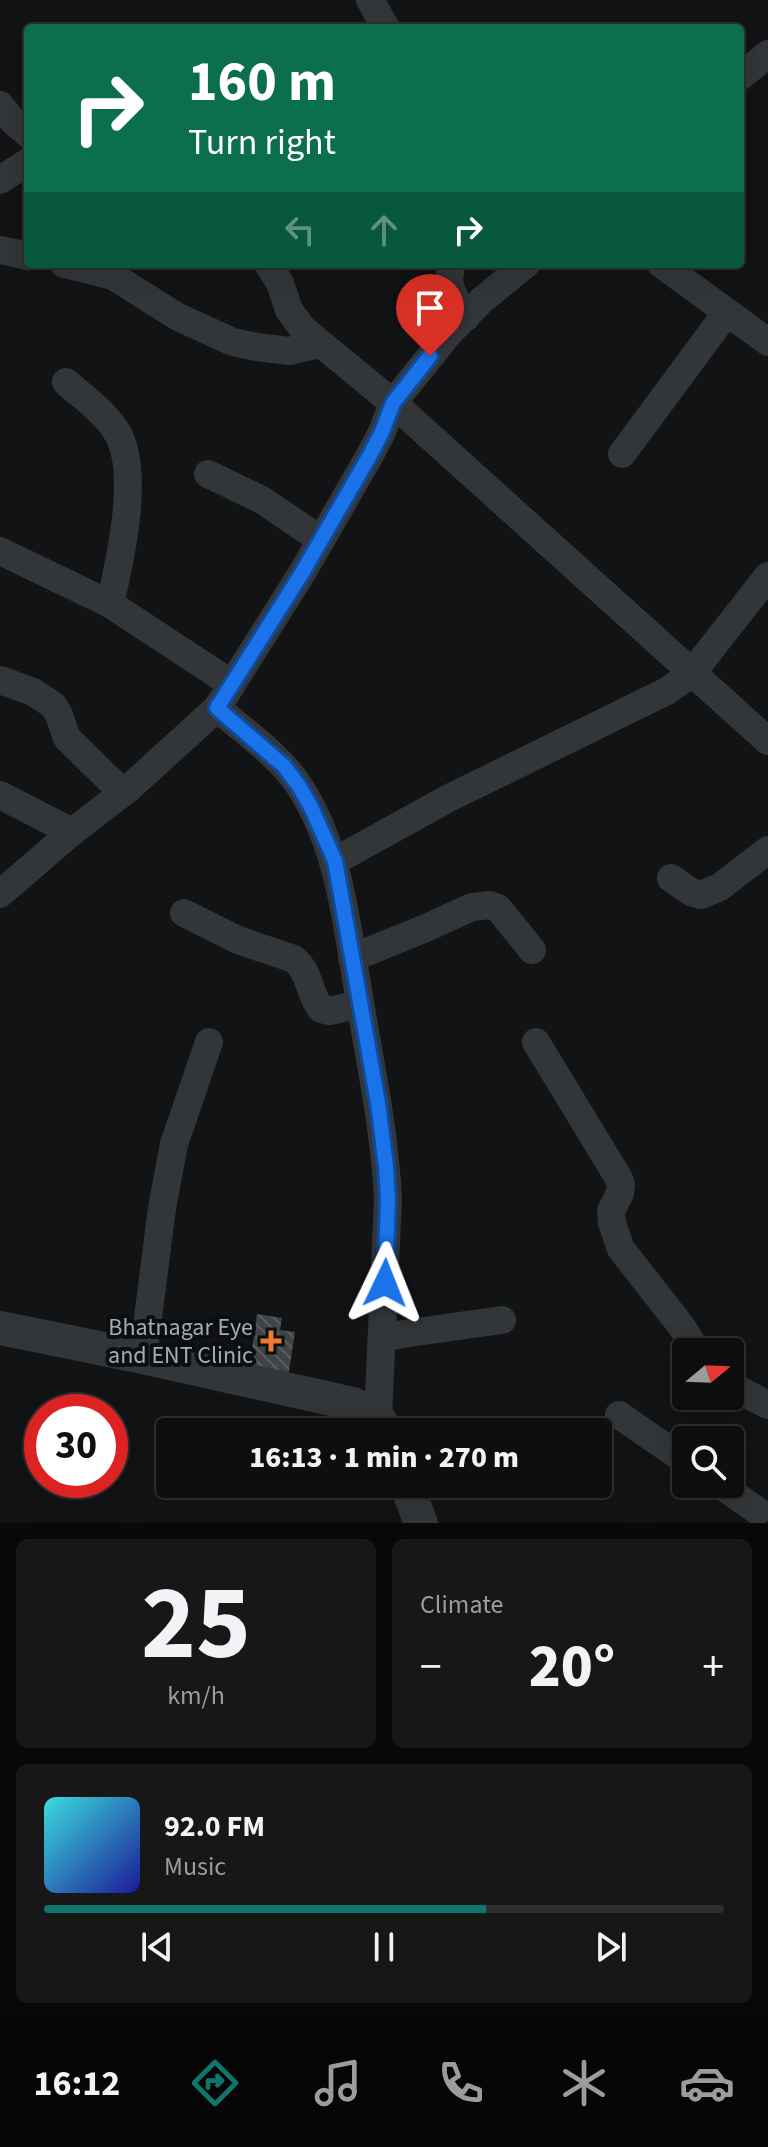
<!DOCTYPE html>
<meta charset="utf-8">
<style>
:root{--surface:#0e0e0f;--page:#171718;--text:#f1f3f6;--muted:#9b9c9e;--line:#2e2e2f;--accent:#0f766e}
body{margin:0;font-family:"Source Sans 3",sans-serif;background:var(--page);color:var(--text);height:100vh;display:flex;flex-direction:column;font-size:30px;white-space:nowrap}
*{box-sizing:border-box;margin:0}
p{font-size:26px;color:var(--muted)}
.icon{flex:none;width:44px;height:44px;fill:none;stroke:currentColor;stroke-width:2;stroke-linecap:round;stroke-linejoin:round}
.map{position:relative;height:1523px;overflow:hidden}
.details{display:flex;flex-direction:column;gap:16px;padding:16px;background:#080808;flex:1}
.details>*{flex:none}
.top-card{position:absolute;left:24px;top:24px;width:720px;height:244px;border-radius:8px;box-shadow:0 8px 32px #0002,0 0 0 2px var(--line);background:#0b6e4f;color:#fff;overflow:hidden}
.needle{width:52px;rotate:71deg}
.controls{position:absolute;left:672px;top:1338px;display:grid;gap:16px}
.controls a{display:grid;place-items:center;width:72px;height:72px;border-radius:8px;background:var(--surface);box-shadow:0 8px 32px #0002,0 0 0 2px var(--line);font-size:40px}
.speed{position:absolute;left:24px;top:1394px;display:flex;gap:16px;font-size:40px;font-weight:700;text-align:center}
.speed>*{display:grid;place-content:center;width:104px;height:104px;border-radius:50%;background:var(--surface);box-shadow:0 8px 32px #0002,0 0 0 2px var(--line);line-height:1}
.speed .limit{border:12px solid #d22;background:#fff;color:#111}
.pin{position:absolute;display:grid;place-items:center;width:68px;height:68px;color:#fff;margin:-82px -34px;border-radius:50% 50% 50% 0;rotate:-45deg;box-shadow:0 0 8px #0007}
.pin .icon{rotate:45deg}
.me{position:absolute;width:88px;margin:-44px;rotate:2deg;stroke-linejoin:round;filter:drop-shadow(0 0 6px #0008)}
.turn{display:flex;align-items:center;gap:28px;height:168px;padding:0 32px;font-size:36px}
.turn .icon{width:104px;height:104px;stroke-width:2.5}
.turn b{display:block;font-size:56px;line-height:68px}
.lanes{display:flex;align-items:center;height:76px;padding:0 32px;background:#0003;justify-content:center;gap:40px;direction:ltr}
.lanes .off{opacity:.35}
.big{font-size:60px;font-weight:800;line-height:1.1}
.details .widget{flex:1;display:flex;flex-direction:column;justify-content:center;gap:12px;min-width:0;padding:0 28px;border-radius:12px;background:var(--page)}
.details .dial{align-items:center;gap:0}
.dial b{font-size:104px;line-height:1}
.song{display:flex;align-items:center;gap:24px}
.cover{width:96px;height:96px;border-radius:12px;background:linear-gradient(135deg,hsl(180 70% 55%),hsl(240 70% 35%))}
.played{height:8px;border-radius:4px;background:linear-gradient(90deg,var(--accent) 65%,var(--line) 65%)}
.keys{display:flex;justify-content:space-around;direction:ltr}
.heat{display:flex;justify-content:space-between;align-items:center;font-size:44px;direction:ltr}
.details .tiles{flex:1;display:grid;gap:16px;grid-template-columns:1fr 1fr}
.widget:last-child{grid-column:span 2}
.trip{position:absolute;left:156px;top:1418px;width:456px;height:80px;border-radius:8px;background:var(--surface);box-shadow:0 8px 32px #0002,0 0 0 2px var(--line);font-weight:800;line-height:80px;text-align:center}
.menu{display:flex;height:128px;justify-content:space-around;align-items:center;background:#060606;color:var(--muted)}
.menu .icon{width:56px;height:56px}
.menu .current{color:var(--accent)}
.menu b{font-size:36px;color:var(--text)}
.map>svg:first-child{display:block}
.building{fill:url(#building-back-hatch)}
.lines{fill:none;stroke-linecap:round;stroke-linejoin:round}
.minor{stroke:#333639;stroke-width:28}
.tertiary{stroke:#333639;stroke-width:34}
.route-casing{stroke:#114b97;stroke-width:20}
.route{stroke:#1a73e8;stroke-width:14}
.poi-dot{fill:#f0792e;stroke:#0d0e0f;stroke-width:3}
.labels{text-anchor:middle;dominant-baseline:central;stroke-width:8;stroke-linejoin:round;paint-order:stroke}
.poi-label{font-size:24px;fill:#a4adb4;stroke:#0d0e0f;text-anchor:end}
</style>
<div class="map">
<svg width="768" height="1523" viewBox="0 0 768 1523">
<defs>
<pattern id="building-back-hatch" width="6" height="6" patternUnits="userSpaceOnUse" patternTransform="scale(2)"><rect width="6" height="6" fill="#414447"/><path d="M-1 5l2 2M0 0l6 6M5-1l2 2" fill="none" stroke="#595c5f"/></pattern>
</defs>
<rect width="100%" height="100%" fill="#121314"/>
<polygon class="building" points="257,1314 282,1318 280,1330 295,1332 288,1378 249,1372"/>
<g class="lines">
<g class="minor">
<polyline points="370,0 386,28"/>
<polyline points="740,77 768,54"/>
<polyline points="0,105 13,121 28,134"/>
<polyline points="0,180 28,162"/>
<polyline points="0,250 28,256"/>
<polyline points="64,264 113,276 178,317 233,342 257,347 289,351 319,344"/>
<polyline points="268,264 280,283 289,310 303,329 393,403 768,741"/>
<path d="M452,264C444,287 455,297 466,317"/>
<polyline points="661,264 768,342"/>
<path d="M66,382C84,398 106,413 118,434C140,474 120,561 110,604"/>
<polyline points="622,454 727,312"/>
<polyline points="208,474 262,500 321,540"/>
<polyline points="0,551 110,604 232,684"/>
<polyline points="0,680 33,692 53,705 59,715 67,738 123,793"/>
<path d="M217,708C245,732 280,756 300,787C341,851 347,929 360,1002C371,1068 385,1133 388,1200L378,1417"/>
<polyline points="0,795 72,832"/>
<polyline points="335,861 449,798 667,691 692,673 768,576"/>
<polyline points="671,878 691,892 701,895 720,887 768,850"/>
<polyline points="0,894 72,832 128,789 217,708 302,573 370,455 382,432 393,403 449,333 482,300 526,264"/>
<path d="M184,913L238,940L294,959C310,972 309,994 321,1009L330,1011L360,1004"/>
<polyline points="352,958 426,928 472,907 490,905 498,908 532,950"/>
<polyline points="536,1042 618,1177 621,1184 620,1193 611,1211 612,1223 621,1249 682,1327 697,1352"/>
<polyline points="382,1338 409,1333 502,1320"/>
<polyline points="143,1357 162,1208 174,1144 209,1042"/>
<polyline points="730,1385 768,1405"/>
<polyline points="619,1415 686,1461"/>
<polyline points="719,1484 758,1511"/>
</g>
<g class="tertiary">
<polyline points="0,1328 143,1357 353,1404 378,1417 386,1432"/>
<polyline points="406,1484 421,1523"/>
</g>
</g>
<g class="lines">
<defs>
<polyline id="route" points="385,1283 388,1200 386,1167 378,1103 335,861 311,807 299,786 284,766 217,708 302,573 370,455 382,432 393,403 430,356"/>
</defs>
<use href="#route" class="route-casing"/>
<use href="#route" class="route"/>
</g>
<path class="poi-dot" d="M267 1329h8v8h8v8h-8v8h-8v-8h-8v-8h8z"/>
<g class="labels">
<g class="poi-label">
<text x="253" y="1327">Bhatnagar Eye<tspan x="253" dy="28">and ENT Clinic</tspan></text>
</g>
</g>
</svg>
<div class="controls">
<a><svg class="needle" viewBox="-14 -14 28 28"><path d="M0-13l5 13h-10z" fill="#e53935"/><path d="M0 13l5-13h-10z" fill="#9b9c9e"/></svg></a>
<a><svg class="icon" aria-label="search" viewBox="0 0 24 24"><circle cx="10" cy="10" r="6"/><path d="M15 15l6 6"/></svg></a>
</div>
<div class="speed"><div class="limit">30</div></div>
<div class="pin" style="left:430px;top:356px;background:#d93025"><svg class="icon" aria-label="arrive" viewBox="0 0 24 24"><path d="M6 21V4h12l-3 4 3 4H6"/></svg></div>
<svg class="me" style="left:385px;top:1283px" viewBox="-20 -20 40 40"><path d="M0-17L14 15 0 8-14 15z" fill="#1a73e8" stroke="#fff" stroke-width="4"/></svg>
<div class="trip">16:13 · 1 min · 270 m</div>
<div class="top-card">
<div class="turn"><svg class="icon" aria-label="right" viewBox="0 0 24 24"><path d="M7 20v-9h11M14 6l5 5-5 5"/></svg><div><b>160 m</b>Turn right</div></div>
<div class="lanes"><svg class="icon off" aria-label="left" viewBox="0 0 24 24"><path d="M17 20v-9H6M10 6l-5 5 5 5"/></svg><svg class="icon off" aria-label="ahead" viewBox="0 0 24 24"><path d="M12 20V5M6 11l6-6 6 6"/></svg><svg class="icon" aria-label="right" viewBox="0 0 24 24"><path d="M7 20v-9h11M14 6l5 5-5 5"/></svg></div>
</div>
</div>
<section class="details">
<div class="tiles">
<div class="widget dial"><b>25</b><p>km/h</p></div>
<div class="widget"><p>Climate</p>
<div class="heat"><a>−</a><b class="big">20°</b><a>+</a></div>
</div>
<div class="widget">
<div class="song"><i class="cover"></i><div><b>92.0 FM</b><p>Music</p></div></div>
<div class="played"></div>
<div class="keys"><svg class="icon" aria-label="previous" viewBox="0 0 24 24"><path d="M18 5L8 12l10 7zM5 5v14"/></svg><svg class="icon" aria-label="pause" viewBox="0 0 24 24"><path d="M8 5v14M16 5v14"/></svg><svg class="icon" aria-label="next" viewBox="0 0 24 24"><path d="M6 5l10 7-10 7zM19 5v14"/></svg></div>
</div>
</div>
</section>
<nav class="menu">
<b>16:12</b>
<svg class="icon current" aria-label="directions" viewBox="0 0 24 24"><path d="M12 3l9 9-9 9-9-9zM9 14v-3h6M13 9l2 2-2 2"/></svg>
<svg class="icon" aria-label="music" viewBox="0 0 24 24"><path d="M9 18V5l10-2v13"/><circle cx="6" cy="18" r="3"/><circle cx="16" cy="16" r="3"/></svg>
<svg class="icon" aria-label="phone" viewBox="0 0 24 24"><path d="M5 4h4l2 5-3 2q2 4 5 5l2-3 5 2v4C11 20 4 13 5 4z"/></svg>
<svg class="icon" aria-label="climate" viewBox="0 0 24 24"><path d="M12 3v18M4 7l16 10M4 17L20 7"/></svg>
<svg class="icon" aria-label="car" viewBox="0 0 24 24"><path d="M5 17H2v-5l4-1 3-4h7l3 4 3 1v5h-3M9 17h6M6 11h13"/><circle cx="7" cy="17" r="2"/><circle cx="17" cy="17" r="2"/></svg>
</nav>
